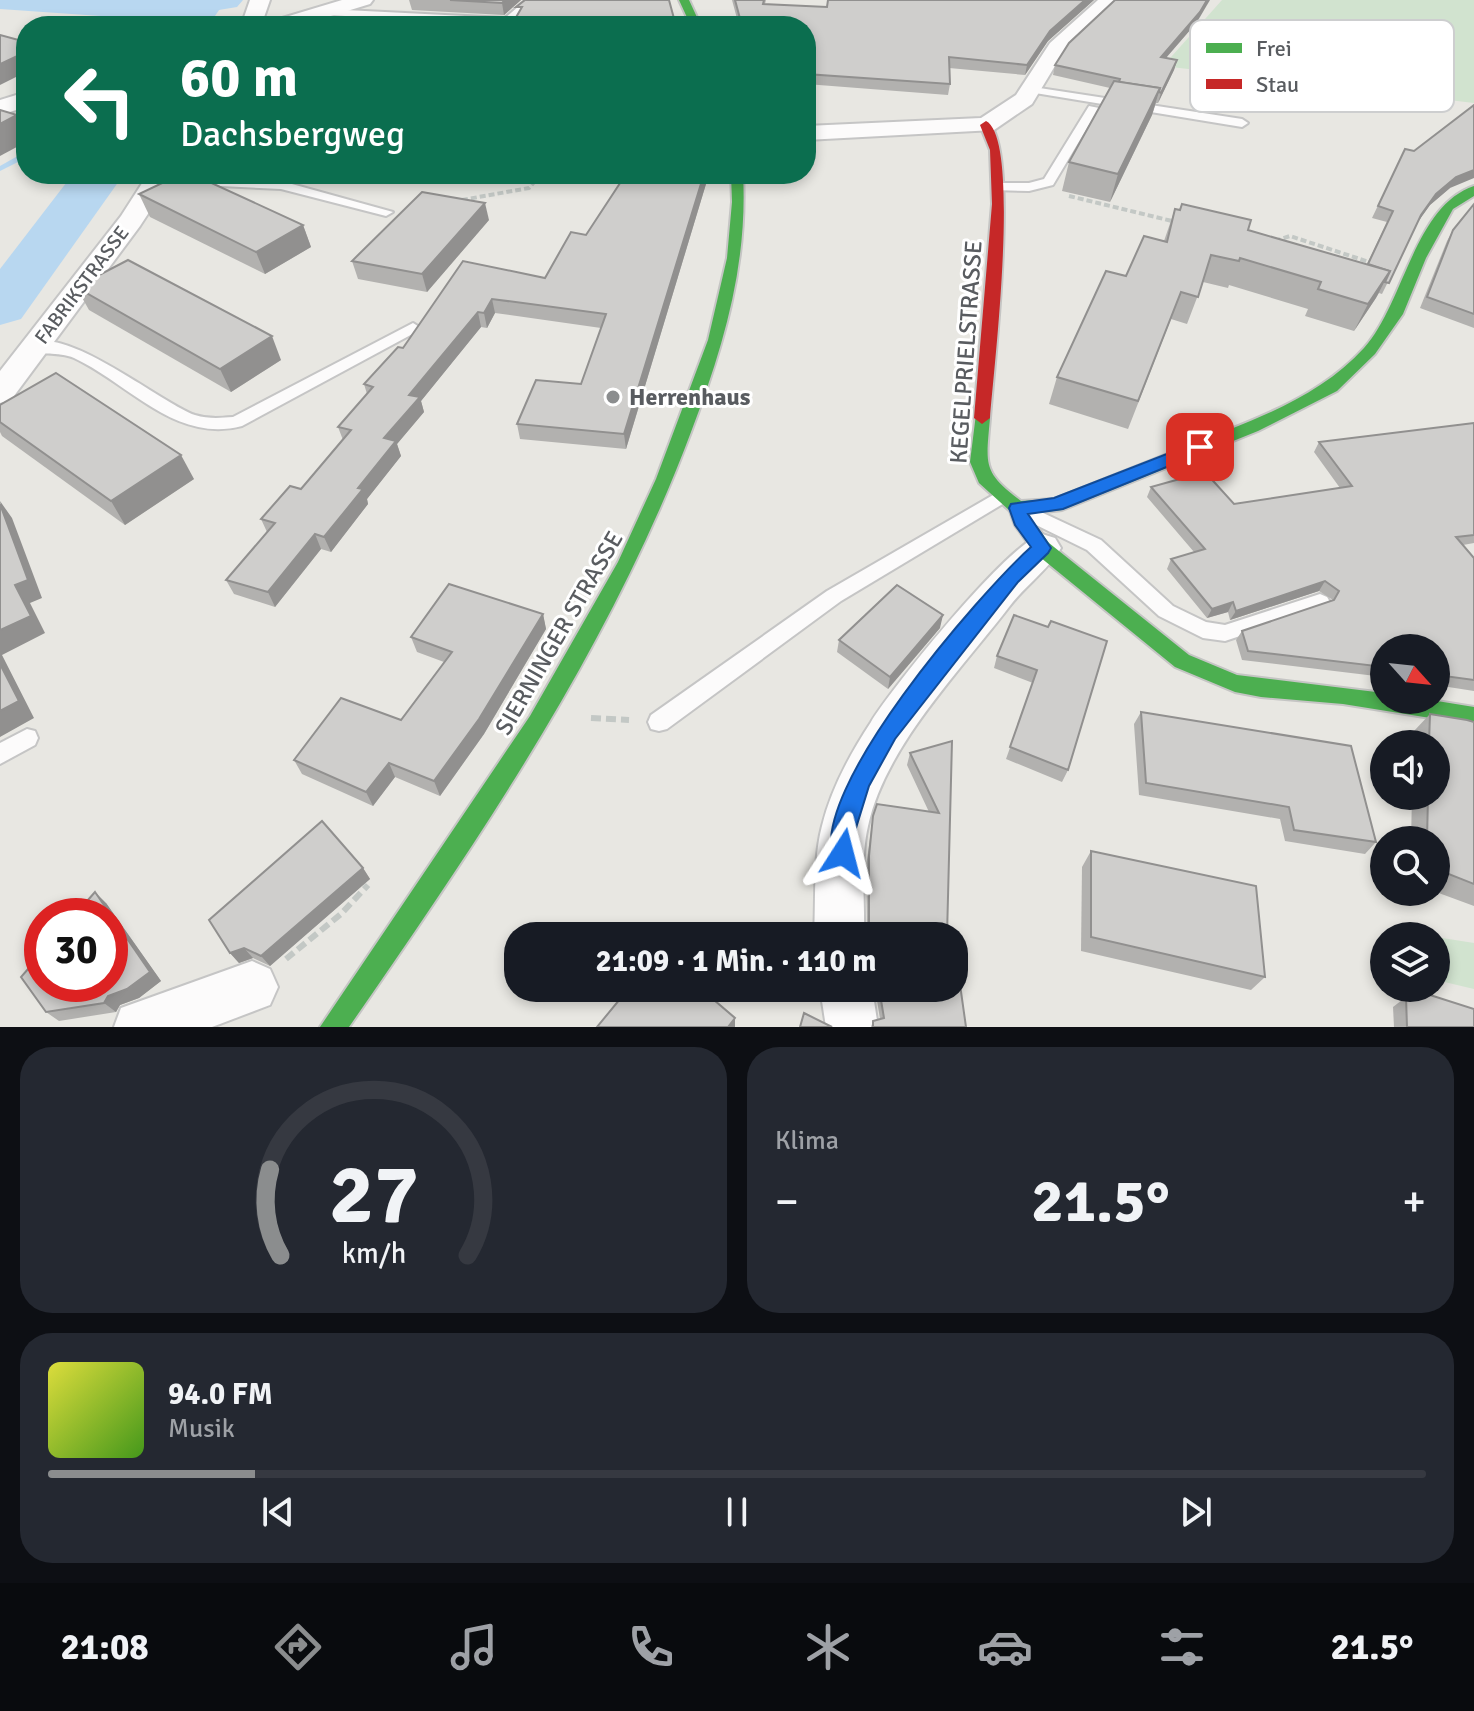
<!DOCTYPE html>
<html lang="de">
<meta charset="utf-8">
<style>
:root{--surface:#171b24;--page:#242831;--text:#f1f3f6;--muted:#9ea1a6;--line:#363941;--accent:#8b8d8e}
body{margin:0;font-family:Signika,sans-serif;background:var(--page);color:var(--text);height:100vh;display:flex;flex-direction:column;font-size:30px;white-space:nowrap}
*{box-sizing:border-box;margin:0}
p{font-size:26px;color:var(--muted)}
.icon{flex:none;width:44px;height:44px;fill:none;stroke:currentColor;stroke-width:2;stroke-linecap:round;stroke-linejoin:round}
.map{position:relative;height:1027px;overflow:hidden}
.details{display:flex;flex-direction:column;gap:20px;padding:20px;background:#0d0f14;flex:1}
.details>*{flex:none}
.hud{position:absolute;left:16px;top:16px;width:800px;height:168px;border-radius:32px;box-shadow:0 4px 12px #0003;background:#0b6e4f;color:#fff;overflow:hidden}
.needle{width:52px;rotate:117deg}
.buttons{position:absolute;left:1370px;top:634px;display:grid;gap:16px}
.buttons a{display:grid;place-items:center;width:80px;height:80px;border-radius:50%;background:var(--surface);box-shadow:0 4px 12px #0003;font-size:40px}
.speed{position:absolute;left:24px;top:898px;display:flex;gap:16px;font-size:40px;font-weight:700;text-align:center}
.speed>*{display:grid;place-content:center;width:104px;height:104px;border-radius:50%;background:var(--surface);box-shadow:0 4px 12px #0003;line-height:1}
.speed .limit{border:12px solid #d22;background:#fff;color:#111}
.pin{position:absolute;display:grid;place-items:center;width:68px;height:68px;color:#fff;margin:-34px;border-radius:16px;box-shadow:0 4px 12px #0006}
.me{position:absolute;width:88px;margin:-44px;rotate:9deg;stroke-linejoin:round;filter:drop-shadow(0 0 6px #0008)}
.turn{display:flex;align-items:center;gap:28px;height:168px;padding:0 32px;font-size:36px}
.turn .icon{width:104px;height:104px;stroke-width:2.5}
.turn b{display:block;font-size:56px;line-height:68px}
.big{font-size:60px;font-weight:800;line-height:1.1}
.details .card{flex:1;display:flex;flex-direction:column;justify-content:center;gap:12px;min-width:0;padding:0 28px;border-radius:32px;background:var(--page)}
.details .dial{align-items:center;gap:0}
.dial svg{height:208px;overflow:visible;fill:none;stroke:var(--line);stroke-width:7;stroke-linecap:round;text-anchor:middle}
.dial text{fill:var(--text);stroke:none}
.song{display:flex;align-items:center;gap:24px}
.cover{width:96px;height:96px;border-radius:12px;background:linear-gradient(135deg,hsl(60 70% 55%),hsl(100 70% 35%))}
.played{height:8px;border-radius:4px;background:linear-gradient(90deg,var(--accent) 15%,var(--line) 15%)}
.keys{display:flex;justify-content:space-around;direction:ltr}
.heat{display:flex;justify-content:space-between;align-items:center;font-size:44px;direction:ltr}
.details .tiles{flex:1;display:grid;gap:20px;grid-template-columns:1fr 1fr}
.card:last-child{grid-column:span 2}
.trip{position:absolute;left:504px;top:922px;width:464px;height:80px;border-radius:32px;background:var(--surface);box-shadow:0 4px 12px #0003;font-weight:800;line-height:80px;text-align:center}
.dock{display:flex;height:128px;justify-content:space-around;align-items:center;background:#090b0e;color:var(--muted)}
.dock .icon{width:56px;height:56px}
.dock .active{color:var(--accent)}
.dock b{font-size:36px;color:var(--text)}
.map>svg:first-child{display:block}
.green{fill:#d1e3cf}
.water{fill:#b8d7f0}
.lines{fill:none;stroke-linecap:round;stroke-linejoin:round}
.stream{fill:#b8d7f0;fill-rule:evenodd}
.river{fill:#b8d7f0;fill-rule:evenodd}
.lane-casing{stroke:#c5c5c5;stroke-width:4}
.street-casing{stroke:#c5c5c5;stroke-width:4}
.fast-casing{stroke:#c5c5c4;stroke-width:4}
.jam-casing{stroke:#c5c5c4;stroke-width:4}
.path-far1{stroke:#c3c8c5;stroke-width:4;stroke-dasharray:6 3;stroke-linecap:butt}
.path{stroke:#c3c8c5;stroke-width:6;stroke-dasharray:10 5;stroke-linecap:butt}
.lane{fill:#fcfbfb;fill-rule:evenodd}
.street{fill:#fcfbfb;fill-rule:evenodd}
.fast{fill:#4caf50;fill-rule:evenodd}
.jam{fill:#c62828;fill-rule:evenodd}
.wall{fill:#b2b1af}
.shaded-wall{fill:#91908f}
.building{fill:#cfcecc;stroke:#91908f;stroke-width:2}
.route{fill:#1a73e8;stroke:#114b97;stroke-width:2}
.poi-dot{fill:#8b8d8e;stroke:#fff;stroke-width:3}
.labels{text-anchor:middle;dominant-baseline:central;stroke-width:6;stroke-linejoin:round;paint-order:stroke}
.far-street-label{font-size:20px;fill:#595c60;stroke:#fff}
.street-label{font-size:24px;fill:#595c60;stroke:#fff}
.poi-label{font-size:24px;font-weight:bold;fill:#595c60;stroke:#fff;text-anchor:start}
.key{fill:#fff;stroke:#cdcecf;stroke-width:2}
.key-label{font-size:22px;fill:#595c60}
</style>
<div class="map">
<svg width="1474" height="1027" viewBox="0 0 1474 1027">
<rect width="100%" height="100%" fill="#e8e7e2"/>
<g class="green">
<polygon points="1222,0 1474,0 1474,103 1163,66"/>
<polygon points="1436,937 1474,943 1474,989 1436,980"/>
</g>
<polygon class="water" points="0,0 243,0 237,7 158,20 0,9"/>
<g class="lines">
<polygon class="stream" points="23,153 26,153 26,158 0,171 0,166"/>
<g class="river">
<polygon points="186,0 226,0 208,26 168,26"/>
<polygon points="73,174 124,174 21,319 0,325 0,269"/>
</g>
<defs>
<g id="lane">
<polygon points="526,0 537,0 507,24 325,15 320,12 325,9 505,18"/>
<polygon points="1033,87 1242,119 1248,123 1242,127 1029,92 1029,88"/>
<polygon points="1089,106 1099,108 1053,185 1029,191 993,190 993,184 998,183 1029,183 1044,179"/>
<polygon points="184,177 281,181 393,212 386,216 281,189 180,184 178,181"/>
<path d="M413,323L421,328L418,331L242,426C176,444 128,383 74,358C59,351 37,357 26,347C59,318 160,403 195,415C208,419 220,418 233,417Z"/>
<polygon points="1000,491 1009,497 1006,502 841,601 667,729 659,731 651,729 648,722 651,715 827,591"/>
<polygon points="1026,505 1101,540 1173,606 1206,622 1225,625 1320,594 1327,597 1330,602 1327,607 1225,641 1203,638 1159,616 1087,550 1020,517 1017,512"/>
<polygon points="27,729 35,731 38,738 35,745 0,764 0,743"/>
</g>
<g id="street">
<polygon points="250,0 270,0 261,26 241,26"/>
<polygon points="342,0 373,0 370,4 298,26 266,26 269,22"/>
<polygon points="1098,0 1119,0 1064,51 1032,104 994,130 806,140 806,126 981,118 1016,95 1050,43"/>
<polygon points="26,92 26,107 0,115 0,100"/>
<polygon points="148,174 174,174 140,226 11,400 0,403 0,371 121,216"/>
<path d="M1042,534L1055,538L1061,548C1048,570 1024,587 1009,607C960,671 885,747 868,826C860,860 865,901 864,936H814C816,901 813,860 822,826C831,789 850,754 871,722C894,685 1007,545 1042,534Z"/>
<polygon points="252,961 270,969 278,987 270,1005 212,1027 114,1027 121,1008"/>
<polygon points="820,988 872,988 878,1027 826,1027"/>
</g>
<g id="fast">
<polygon points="679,0 689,0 701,26 691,26"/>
<path d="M731,174H743C748,265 723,348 691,432C610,648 479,839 349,1027H320L530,716L618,562L656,479L708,340L727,258L732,202Z"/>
<path d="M1474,186V196L1453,209L1426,258L1403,314L1375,354L1337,391L1258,431L1062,510L1028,514L1049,543L1189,655L1237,675L1384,693V700H1431L1474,707V725L1343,704L1261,697L1235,692L1175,667L1035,553L1015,525L1010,511L979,483L970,462L976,414L982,412L990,418C986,465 982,472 1021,501L1054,499C1099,481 1145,463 1190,445C1251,421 1319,398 1364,348C1404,304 1414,206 1474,186Z"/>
</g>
<path id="jam" d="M986,121C1022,139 993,374 990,418L982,424L974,418L992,204L990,150L980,125Z"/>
</defs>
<use href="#lane" class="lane-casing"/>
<use href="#street" class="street-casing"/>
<use href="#fast" class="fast-casing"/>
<use href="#jam" class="jam-casing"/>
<g class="path-far1">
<polyline points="1069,196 1176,222"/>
<polyline points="462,200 529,188 541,174"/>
<polyline points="1275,241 1290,236 1372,263"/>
</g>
<g class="path">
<polyline points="591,718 629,720"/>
<polyline points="286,959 341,914 368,885"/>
</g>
<use href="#lane" class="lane"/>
<use href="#street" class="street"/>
<use href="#fast" class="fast"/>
<use href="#jam" class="jam"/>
</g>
<g class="wall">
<polygon points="409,0 521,0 504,15 412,10"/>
<polygon points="732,0 766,0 765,4 827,7 828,0 1094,0 1048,41 1025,75 949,68 950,84 948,95 806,84 806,26 739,26"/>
<polygon points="1197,22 1166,58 1177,60 1174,70 1158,103 1156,103 1152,115 1110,202 1062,191 1069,162 1110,88 1053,75 1055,65"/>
<polygon points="1405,149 1450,188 1430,205 1417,223 1382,294 1379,293 1354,331 1305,316 1308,309 1229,285 1228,288 1203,282 1187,324 1171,319 1128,429 1049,404 1057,377 1164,241 1175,209 1367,264 1387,222 1372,218"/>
<polygon points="626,174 709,174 626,449 520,439 517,424 581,384 601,328 495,313 487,328 481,327 421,401 424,412 397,444 401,456 367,499 368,504 331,552 321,549 275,607 234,594 226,580 267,532 261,519 301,489 343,440 338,427 367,394 364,384 403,348 463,261 545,278 586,235"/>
<polygon points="139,194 303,225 311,247 265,274 150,217"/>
<polygon points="1474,204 1474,328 1420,308 1447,241 1453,230"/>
<polygon points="489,220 427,292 358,279 352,261"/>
<polygon points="76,287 281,360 231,392 89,310"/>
<polygon points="0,405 194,479 125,525 2,436 0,432"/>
<polygon points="1474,423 1474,543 1463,545 1474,558 1474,691 1442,686 1436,694 1436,648 1384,648 1384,677 1242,660 1236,640 1242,631 1333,600 1319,591 1230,620 1228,612 1207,618 1167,569 1171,559 1194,552 1147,497 1151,487 1234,504 1340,488 1314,452 1319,442"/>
<polygon points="543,614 546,629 484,734 440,796 395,777 373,806 302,774 294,760 401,720 444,662 417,652 411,637"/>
<polygon points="1048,627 1068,770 1062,782 1006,759 1033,683 994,668 997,656"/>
<polygon points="940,628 888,689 837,652 839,640"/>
<polygon points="1141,712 1376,842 1365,854 1285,841 1280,819 1139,795 1134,724"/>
<polygon points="1430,714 1474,722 1474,906 1436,892 1436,840 1411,840 1412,796 1436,796 1436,744 1414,744 1414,731"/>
<polygon points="952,741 947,936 863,936 865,929 867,928 866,867 873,816 929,812 907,765 910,753"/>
<polygon points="1091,851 1265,977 1251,990 1081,951 1082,867"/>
<polygon points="363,868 370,879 270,966 253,958 239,963 230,953"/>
<polygon points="106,903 161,981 139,998 120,1005 116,1012 59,1021 46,1012"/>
<polygon points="875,988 954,988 966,1027 871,1027 873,1021 880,1019"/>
<polygon points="1406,997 1474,1027 1394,1027 1393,1007"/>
</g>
<g class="shaded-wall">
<polygon points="505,0 521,0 504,15 502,3"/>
<polygon points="1085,0 1094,0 1048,41 1025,75 1027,65 1050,31"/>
<polygon points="1207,0 1210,0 1197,22 1158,67 1161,57"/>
<polygon points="26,52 26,72 0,85 0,64"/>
<polygon points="1177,60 1174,70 1158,103 1161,93"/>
<polygon points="1160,88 1152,115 1110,202 1118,174"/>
<polygon points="17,115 26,132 26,142 0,156 0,124"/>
<polygon points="1474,170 1474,178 1450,188 1430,205 1415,226 1421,215 1436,194 1456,177"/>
<polygon points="704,174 709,174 626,449 624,434"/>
<polygon points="485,203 489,220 427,292 422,274"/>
<polygon points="303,225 311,247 265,274 256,252"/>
<polygon points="1390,271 1376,298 1354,331 1368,304"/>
<polygon points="492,299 495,313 487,328 484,313"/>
<polygon points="478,312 481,327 421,401 424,412 397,444 401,456 367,499 368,504 331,552 324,537 358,488 409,395"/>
<polygon points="272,336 281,360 231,392 220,369"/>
<polygon points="181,455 194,479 125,525 111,501"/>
<polygon points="0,501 12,518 42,598 30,603 45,633 2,655 34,718 0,737 0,630 15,585"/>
<polygon points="315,534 321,549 275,607 268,592"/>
<polygon points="1325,581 1319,591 1230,620 1236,611"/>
<polygon points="1233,602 1228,612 1207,618 1212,609"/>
<polygon points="543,614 546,629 484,734 440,796 434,781"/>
<polygon points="943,615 940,628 888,689 890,677"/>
<polygon points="389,763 395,777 373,806 366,792"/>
<polygon points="363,868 370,879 270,966 261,956"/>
<polygon points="95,892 106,903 161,981 139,998 120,1005 116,1012 104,1003"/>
<polygon points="244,948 253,958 239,963 230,953"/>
<polygon points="735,1018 735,1027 728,1027"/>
</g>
<g class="building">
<polygon points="450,0 505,0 502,3"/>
<polygon points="525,0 669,0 676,26 511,26 522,7 516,7"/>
<polygon points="735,0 764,0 763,4 827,7 828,0 1085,0 1050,31 1027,65 949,57 950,84 806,74 806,26 742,26"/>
<polygon points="1115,0 1207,0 1200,12 1161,57 1177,60 1161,93 1159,92 1160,88 1119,82 1120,79 1055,65 1069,43"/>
<polygon points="0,35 26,42 26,52 0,64"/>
<polygon points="1114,81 1160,88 1118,174 1069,162"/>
<polygon points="1474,105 1474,170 1456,177 1436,194 1421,215 1389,283 1385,282 1390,271 1368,264 1393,211 1378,206 1405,149 1414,151"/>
<polygon points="0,110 17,115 0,124"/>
<polygon points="181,174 192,174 303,225 256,252 139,194"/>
<polygon points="626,174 704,174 624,434 517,424 536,380 581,384 606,314 492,299 484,313 478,312 409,395 420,397 384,438 396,441 358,488 363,489 324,537 315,534 268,592 226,580 275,523 261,519 290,486 301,489 351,430 338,427 373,387 364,384 398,347 403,348 463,261 545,278 571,232 586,235"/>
<polygon points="422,192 485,203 422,274 352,261"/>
<polygon points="1182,204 1251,220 1248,230 1390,271 1368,304 1318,289 1321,282 1240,258 1239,261 1211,255 1198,297 1181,292 1138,401 1057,377 1106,271 1126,276 1144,236 1167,242 1175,209 1180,210"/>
<polygon points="1474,204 1474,314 1427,297 1453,230"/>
<polygon points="128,260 272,336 220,369 76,287"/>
<polygon points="56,373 181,455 111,501 0,422 0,405"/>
<polygon points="1474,423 1474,535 1456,537 1474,558 1474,680 1445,676 1441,688 1436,688 1436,648 1384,648 1384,667 1248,651 1242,631 1334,600 1339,591 1325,581 1236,611 1233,602 1212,609 1171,559 1205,549 1151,487 1205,472 1234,504 1352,486 1319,442"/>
<polygon points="0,504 28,580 15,585 31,616 0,630"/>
<polygon points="449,584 543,614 479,719 434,781 389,763 366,792 294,760 341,698 401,720 452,652 411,637"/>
<polygon points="897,585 943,615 890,677 839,640"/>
<polygon points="1014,615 1048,627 1051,621 1107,641 1068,770 1010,747 1037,670 997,656"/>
<polygon points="0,664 19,701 0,711"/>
<polygon points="1141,712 1351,746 1376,842 1294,830 1289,807 1146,783"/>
<polygon points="1430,714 1467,720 1474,722 1474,884 1436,869 1436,840 1427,840 1428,796 1436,796 1436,744 1429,744"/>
<polygon points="952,741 947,936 865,936 865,929 869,926 869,856 873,816 877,804 939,813 910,753"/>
<polygon points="322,821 363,868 261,956 244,948 230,953 209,920"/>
<polygon points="1091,851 1256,886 1265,977 1091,937"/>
<polygon points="95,892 150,972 127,989 108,996 104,1003 46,1012 21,977 42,953 42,984 110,984 110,916 74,916"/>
<polygon points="954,949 955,949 966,1027 873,1027 873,1021 884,1018 879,988 954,988"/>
<polygon points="629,988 700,988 735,1018 728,1027 597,1027"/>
<polygon points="1430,995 1474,1009 1474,1027 1407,1027 1406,997"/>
<polygon points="804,1013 832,1027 800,1027"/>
</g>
<path class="route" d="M1200,441L1206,443V451L1063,509L1028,514L1051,548L1048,553L1018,582L895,739L869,786L856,828L851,861L843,864L834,861C805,793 981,592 1031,547L1015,525L1009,508L1011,504L1054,498Z"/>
<circle class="poi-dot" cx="613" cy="397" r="8"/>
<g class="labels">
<g class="far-street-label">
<text transform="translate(82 285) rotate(-53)">FABRIKSTRASSE</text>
</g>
<g class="street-label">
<text transform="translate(966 352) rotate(-86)">KEGELPRIELSTRASSE</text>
<text transform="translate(559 633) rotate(-60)">SIERNINGER STRASSE</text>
</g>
<g class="poi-label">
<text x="629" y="397">Herrenhaus</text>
</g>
</g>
<rect x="1190" y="20" width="264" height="92" rx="12" class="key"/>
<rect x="1206" y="43" width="36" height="10" fill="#4caf50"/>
<rect x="1206" y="79" width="36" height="10" fill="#c62828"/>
<g class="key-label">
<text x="1256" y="56">Frei</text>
<text x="1256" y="92">Stau</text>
</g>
</svg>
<div class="buttons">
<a><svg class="needle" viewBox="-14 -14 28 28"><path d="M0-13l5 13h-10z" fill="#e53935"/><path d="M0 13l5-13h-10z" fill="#9ea1a6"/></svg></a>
<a><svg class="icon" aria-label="sound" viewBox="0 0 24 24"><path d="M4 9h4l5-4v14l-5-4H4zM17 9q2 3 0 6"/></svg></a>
<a><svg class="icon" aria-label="search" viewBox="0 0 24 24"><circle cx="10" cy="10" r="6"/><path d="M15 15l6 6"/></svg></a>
<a><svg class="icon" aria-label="layers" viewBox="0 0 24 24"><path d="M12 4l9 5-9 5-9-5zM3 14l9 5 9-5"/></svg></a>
</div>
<div class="speed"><div class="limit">30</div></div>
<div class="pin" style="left:1200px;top:447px;background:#d93025"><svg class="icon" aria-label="arrive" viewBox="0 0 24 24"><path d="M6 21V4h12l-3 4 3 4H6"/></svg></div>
<svg class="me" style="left:843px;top:853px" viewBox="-20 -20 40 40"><path d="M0-17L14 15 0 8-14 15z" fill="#1a73e8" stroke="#fff" stroke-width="4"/></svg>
<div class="trip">21:09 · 1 Min. · 110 m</div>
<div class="hud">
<div class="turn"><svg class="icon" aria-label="left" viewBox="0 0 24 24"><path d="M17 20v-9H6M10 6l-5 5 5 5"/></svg><div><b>60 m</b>Dachsbergweg</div></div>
</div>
</div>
<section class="details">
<div class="tiles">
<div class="card dial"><svg viewBox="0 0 100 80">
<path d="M14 69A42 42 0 1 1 86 69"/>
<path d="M14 69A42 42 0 0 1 10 36" stroke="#8b8d8e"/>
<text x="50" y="56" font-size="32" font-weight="700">27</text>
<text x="50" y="72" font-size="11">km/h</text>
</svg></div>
<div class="card"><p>Klima</p>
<div class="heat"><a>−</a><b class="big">21.5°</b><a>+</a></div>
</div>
<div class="card">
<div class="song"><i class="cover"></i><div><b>94.0 FM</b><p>Musik</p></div></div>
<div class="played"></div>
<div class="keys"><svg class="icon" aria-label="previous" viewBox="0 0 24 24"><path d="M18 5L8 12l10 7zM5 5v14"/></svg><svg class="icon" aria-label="pause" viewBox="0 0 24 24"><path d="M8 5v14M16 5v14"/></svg><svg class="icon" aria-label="next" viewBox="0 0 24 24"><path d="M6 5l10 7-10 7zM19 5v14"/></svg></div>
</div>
</div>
</section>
<nav class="dock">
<b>21:08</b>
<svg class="icon active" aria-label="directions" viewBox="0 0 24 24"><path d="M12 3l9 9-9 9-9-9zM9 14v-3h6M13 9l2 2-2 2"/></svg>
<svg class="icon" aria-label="music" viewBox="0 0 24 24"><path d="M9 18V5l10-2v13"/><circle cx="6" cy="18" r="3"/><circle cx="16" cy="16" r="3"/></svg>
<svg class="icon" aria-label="phone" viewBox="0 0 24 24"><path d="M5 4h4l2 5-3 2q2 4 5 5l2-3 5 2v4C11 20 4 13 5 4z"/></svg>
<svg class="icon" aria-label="climate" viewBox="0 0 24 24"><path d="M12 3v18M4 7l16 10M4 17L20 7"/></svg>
<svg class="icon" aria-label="car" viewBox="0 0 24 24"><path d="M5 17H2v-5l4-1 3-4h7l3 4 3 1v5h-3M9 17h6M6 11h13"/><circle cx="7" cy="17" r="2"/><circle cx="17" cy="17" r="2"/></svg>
<svg class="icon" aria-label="filters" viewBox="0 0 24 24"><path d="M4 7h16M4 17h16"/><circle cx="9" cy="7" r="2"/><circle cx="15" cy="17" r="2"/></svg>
<b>21.5°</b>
</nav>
